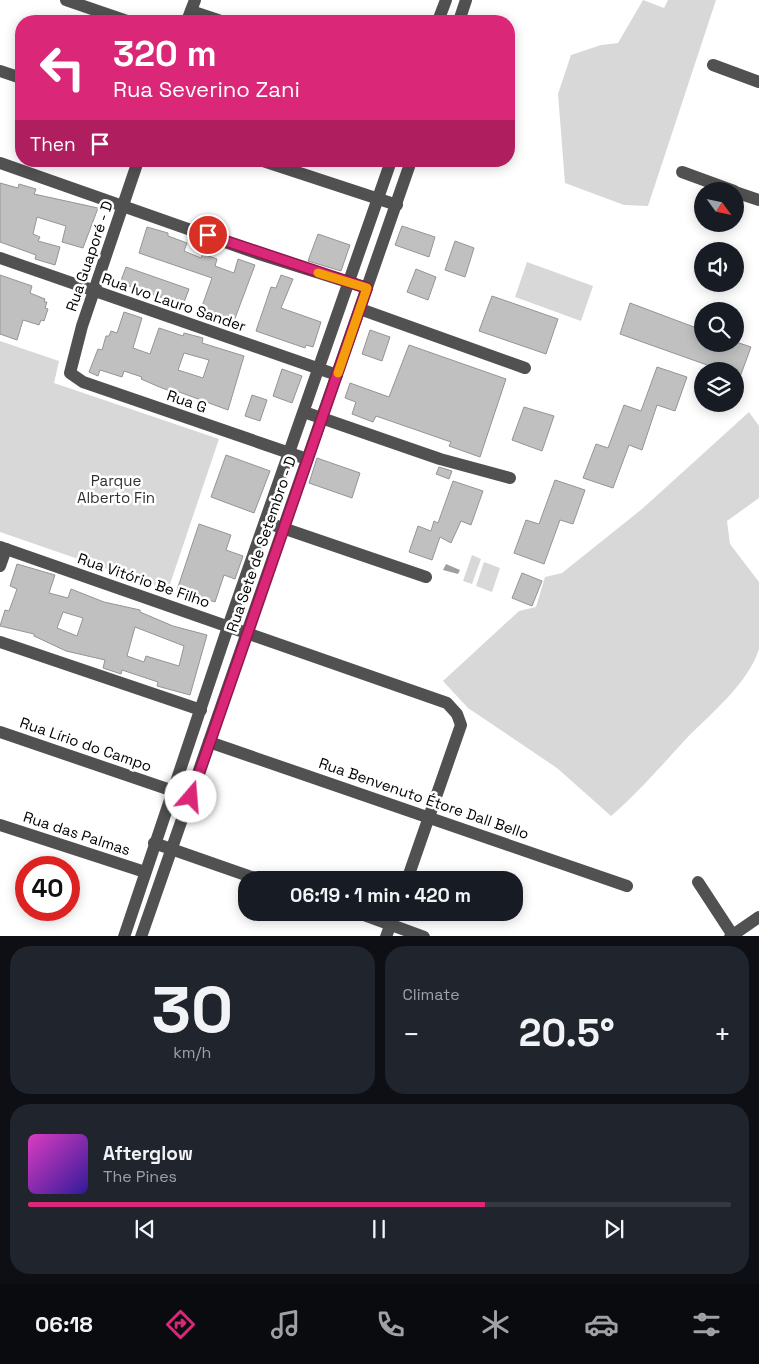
<!DOCTYPE html>
<meta charset="utf-8">
<style>
:root{--surface:#171b24;--page:#20242c;--text:#f1f3f6;--muted:#9ea1a6;--line:#363941;--accent:#db2777}
body{margin:0;font-family:"Space Grotesk",sans-serif;background:var(--page);color:var(--text);height:100vh;display:flex;flex-direction:column;font-size:19px;white-space:nowrap}
*{box-sizing:border-box;margin:0}
p{font-size:16px;color:var(--muted)}
.icon{flex:none;width:28px;height:28px;fill:none;stroke:currentColor;stroke-width:2;stroke-linecap:round;stroke-linejoin:round}
.map{position:relative;height:936px;overflow:hidden}
.drawer{display:flex;flex-direction:column;gap:10px;padding:10px;background:#0d0f14;flex:1}
.drawer>*{flex:none}
.guide{position:absolute;left:15px;top:15px;width:500px;height:152px;border-radius:20px;box-shadow:0 2px 12px #0003;background:#db2777;color:#fff;overflow:hidden}
.needle{width:32px;rotate:123deg}
.fabs{position:absolute;left:694px;top:182px;display:grid;gap:10px}
.fabs a{display:grid;place-items:center;width:50px;height:50px;border-radius:50%;background:var(--surface);box-shadow:0 2px 12px #0003;font-size:25px}
.speed{position:absolute;left:15px;top:856px;display:flex;gap:10px;font-size:25px;font-weight:700;text-align:center}
.speed>*{display:grid;place-content:center;width:65px;height:65px;border-radius:50%;background:var(--surface);box-shadow:0 2px 12px #0003;line-height:1}
.speed .limit{border:8px solid #d22;background:#fff;color:#111}
.pin{position:absolute;display:grid;place-items:center;width:42px;height:42px;color:#fff;margin:-21px;border:2px solid #fff;border-radius:50%;box-shadow:0 1px 5px #0007}
.me{position:absolute;width:55px;margin:-28px;rotate:18deg;stroke-linejoin:round;filter:drop-shadow(0 0 4px #0008)}
.turn{display:flex;align-items:center;gap:18px;height:105px;padding:0 15px;font-size:22px}
.turn .icon{width:65px;height:65px;stroke-width:2.5}
.turn b{display:block;font-size:35px;line-height:42px}
.then{display:flex;align-items:center;height:48px;padding:0 15px;background:#0003;gap:10px;font-size:19px}
.big{font-size:38px;font-weight:800;line-height:1.1}
.drawer .tile{flex:1;display:flex;flex-direction:column;justify-content:center;gap:8px;min-width:0;padding:0 18px;border-radius:20px;background:var(--page)}
.drawer .dial{align-items:center;gap:0}
.dial b{font-size:65px;line-height:1}
.song{display:flex;align-items:center;gap:15px}
.cover{width:60px;height:60px;border-radius:8px;background:linear-gradient(135deg,hsl(310 70% 55%),hsl(250 70% 35%))}
.played{height:5px;border-radius:2px;background:linear-gradient(90deg,var(--accent) 65%,var(--line) 65%)}
.keys{display:flex;justify-content:space-around;direction:ltr}
.heat{display:flex;justify-content:space-between;align-items:center;font-size:28px;direction:ltr}
.drawer .tiles{flex:1;display:grid;gap:10px;grid-template-columns:1fr 1fr}
.tile:last-child{grid-column:span 2}
.trip{position:absolute;left:238px;top:871px;width:285px;height:50px;border-radius:20px;background:var(--surface);box-shadow:0 2px 12px #0003;font-weight:800;line-height:50px;text-align:center}
.tabs{display:flex;height:80px;justify-content:space-around;align-items:center;background:#090b0e;color:var(--muted)}
.tabs .icon{width:35px;height:35px}
.tabs .on{color:var(--accent)}
.tabs b{font-size:22px;color:var(--text)}
.map>svg:first-child{display:block}
.green{fill:#d8d8d8}
.water{fill:#9f9f9f}
.building{fill:#c0c0c0;stroke:#959595;fill-rule:evenodd}
.lines{fill:none;stroke-linecap:round;stroke-linejoin:round}
.minor{stroke:#515151;stroke-width:12}
.route-casing{stroke:#8e194d;stroke-width:12}
.route{stroke:#db2777;stroke-width:9}
.slow{stroke:#f59e0b;stroke-width:9}
.labels{text-anchor:middle;dominant-baseline:central;stroke-width:5;stroke-linejoin:round;paint-order:stroke}
.street-label{font-size:15px;fill:#000;stroke:#fff}
.park-label{font-size:15px;fill:#2f2f2f;stroke:#fff}
</style>
<div class="map">
<svg width="759" height="937" viewBox="0 0 759 937">
<rect width="100%" height="100%" fill="#fff"/>
<g class="green">
<polygon points="643,0 664,8 668,0 716,0 648,206 624,205 565,183 558,94 571,55 601,45 618,43"/>
<polygon points="527,262 593,286 581,321 515,297"/>
<polygon points="0,341 59,361 54,383 219,439 168,590 0,532"/>
<path d="M749,412L759,426V498L727,521L730,544L759,582V649C748,684 710,714 685,740C661,766 638,793 611,816L557,768L468,708L443,681L519,611L536,607L545,577L562,573L642,509Z"/>
<polygon points="472,555 481,559 472,584 463,581"/>
<polygon points="484,562 500,568 492,592 476,586"/>
</g>
<polygon class="water" points="446,564 460,570 458,574 443,570"/>
<g class="building">
<polygon points="0,183 18,188 19,184 36,189 34,194 98,208 83,248 62,242 66,226 37,217 33,234 40,237 38,241 60,247 55,265 35,259 36,255 0,242"/>
<polygon points="402,226 435,237 429,257 395,245"/>
<polygon points="147,227 168,233 168,236 187,243 184,251 201,258 203,254 217,259 215,266 234,273 238,259 255,265 234,321 201,309 212,278 139,253"/>
<polygon points="318,234 350,245 341,271 308,261"/>
<polygon points="455,241 474,248 465,277 445,270"/>
<polygon points="126,267 189,289 183,305 120,283"/>
<polygon points="416,269 436,277 428,300 407,292"/>
<polygon points="0,275 32,286 30,293 45,299 44,302 47,302 45,308 48,309 44,321 41,320 39,325 23,320 17,340 0,334"/>
<polygon points="281,275 293,279 281,308 321,322 313,347 306,345 305,348 256,331 271,287 276,288"/>
<polygon points="492,296 558,319 546,354 479,331"/>
<polygon points="630,303 702,330 702,344 735,344 736,342 751,347 740,377 735,375 735,371 721,370 620,334"/>
<path d="M124,312L142,318L133,348L150,354L159,328L183,336L184,333L203,338L202,343L244,356L228,410L171,389L170,391L157,386L141,379L142,377L124,371L122,377L100,370L98,376L89,372L98,349L102,350L106,336H109L111,331L117,333ZM184,353L209,360L203,378L178,370Z"/>
<polygon points="370,330 390,337 382,361 362,354"/>
<polygon points="409,345 506,379 480,457 449,446 451,442 376,416 373,422 352,414 356,402 345,398 350,383 389,397"/>
<polygon points="657,367 687,377 675,411 657,405 642,450 629,445 613,488 583,478 596,444 608,448 624,405 641,411"/>
<polygon points="282,369 302,376 292,403 273,396"/>
<polygon points="252,395 267,400 260,421 245,416"/>
<polygon points="524,407 554,416 542,451 512,440"/>
<polygon points="226,455 270,471 254,513 211,497"/>
<polygon points="317,458 360,473 352,498 309,483"/>
<polygon points="439,467 452,471 449,479 436,474"/>
<polygon points="555,480 585,490 573,524 560,520 544,564 514,553 526,520 539,524"/>
<polygon points="453,481 483,491 471,525 461,521 451,543 440,537 432,560 409,552 418,526 431,531 434,521 438,523"/>
<polygon points="199,524 231,535 226,550 243,556 235,579 224,575 215,602 177,590"/>
<path d="M17,564L55,575L49,593L68,598L71,589L104,602L140,610V612L173,626L207,635L190,695L157,686L158,682L122,670L121,674L103,668L105,660L66,651L34,636V634L0,626L5,610L9,611L17,589L10,586ZM63,612L83,618L77,636L57,628ZM135,627L184,646L179,666L146,656L144,662L127,656Z"/>
<polygon points="522,573 542,581 532,606 512,598"/>
</g>
<g class="lines">
<g class="minor">
<polyline points="66,0 127,21"/>
<polyline points="191,11 221,21"/>
<polyline points="187,21 195,0"/>
<polyline points="438,21 446,0"/>
<polyline points="459,21 466,0"/>
<polyline points="713,65 759,82"/>
<polyline points="0,71 21,78"/>
<polyline points="138,161 82,326 70,373 83,382 307,459"/>
<polyline points="263,161 397,205"/>
<polyline points="0,163 259,254 367,288"/>
<polyline points="682,172 734,191"/>
<polyline points="735,192 759,200"/>
<polyline points="0,258 337,375"/>
<polyline points="360,309 525,368"/>
<polyline points="304,412 440,459 510,478"/>
<polyline points="265,522 426,577"/>
<polyline points="0,547 447,703 457,714 461,725 407,880"/>
<polyline points="0,566 6,549"/>
<polyline points="0,642 201,710"/>
<polyline points="0,732 191,797"/>
<polyline points="209,742 627,886"/>
<polyline points="0,825 145,872"/>
<polyline points="154,843 260,880"/>
<polyline points="698,882 734,937"/>
<polyline points="356,912 424,937"/>
<polyline points="124,937 228,627 391,161"/>
<polyline points="141,937 411,161"/>
<polyline points="386,937 395,912"/>
<polyline points="730,937 759,917"/>
</g>
</g>
<g class="lines">
<defs>
<polyline id="route" points="191,797 367,288 208,235"/>
</defs>
<use href="#route" class="route-casing"/>
<use href="#route" class="route"/>
<polyline class="slow" points="318,273 367,288 338,373"/>
</g>
<g class="labels">
<g class="street-label">
<text transform="translate(89 256) rotate(-71)">Rua Guaporé - D</text>
<text transform="translate(174 302) rotate(19)">Rua Ivo Lauro Sander</text>
<text transform="translate(187 401) rotate(19)">Rua G</text>
<text transform="translate(261 544) rotate(-71)">Rua Sete de Setembro - D</text>
<text transform="translate(144 580) rotate(19)">Rua Vitório Be Filho</text>
<text transform="translate(86 744) rotate(19)">Rua Lírio do Campo</text>
<text transform="translate(424 798) rotate(19)">Rua Benvenuto Étore Dall Bello</text>
<text transform="translate(77 833) rotate(18)">Rua das Palmas</text>
</g>
<g class="park-label">
<text x="116" y="480">Parque<tspan x="116" dy="17">Alberto Fin</tspan></text>
</g>
</g>
</svg>
<div class="fabs">
<a><svg class="needle" viewBox="-14 -14 28 28"><path d="M0-13l5 13h-10z" fill="#e53935"/><path d="M0 13l5-13h-10z" fill="#9ea1a6"/></svg></a>
<a><svg class="icon" aria-label="sound" viewBox="0 0 24 24"><path d="M4 9h4l5-4v14l-5-4H4zM17 9q2 3 0 6"/></svg></a>
<a><svg class="icon" aria-label="search" viewBox="0 0 24 24"><circle cx="10" cy="10" r="6"/><path d="M15 15l6 6"/></svg></a>
<a><svg class="icon" aria-label="layers" viewBox="0 0 24 24"><path d="M12 4l9 5-9 5-9-5zM3 14l9 5 9-5"/></svg></a>
</div>
<div class="speed"><div class="limit">40</div></div>
<div class="pin" style="left:208px;top:235px;background:#d93025"><svg class="icon" aria-label="arrive" viewBox="0 0 24 24"><path d="M6 21V4h12l-3 4 3 4H6"/></svg></div>
<svg class="me" style="left:191px;top:797px" viewBox="-20 -20 40 40"><circle r="19" fill="#fff"/><path d="M0-13L10 11 0 6-10 11z" fill="#db2777"/></svg>
<div class="trip">06:19 · 1 min · 420 m</div>
<div class="guide">
<div class="turn"><svg class="icon" aria-label="left" viewBox="0 0 24 24"><path d="M17 20v-9H6M10 6l-5 5 5 5"/></svg><div><b>320 m</b>Rua Severino Zani</div></div>
<div class="then">Then<svg class="icon" aria-label="arrive" viewBox="0 0 24 24"><path d="M6 21V4h12l-3 4 3 4H6"/></svg></div>
</div>
</div>
<section class="drawer">
<div class="tiles">
<div class="tile dial"><b>30</b><p>km/h</p></div>
<div class="tile"><p>Climate</p>
<div class="heat"><a>−</a><b class="big">20.5°</b><a>+</a></div>
</div>
<div class="tile">
<div class="song"><i class="cover"></i><div><b>Afterglow</b><p>The Pines</p></div></div>
<div class="played"></div>
<div class="keys"><svg class="icon" aria-label="previous" viewBox="0 0 24 24"><path d="M18 5L8 12l10 7zM5 5v14"/></svg><svg class="icon" aria-label="pause" viewBox="0 0 24 24"><path d="M8 5v14M16 5v14"/></svg><svg class="icon" aria-label="next" viewBox="0 0 24 24"><path d="M6 5l10 7-10 7zM19 5v14"/></svg></div>
</div>
</div>
</section>
<nav class="tabs">
<b>06:18</b>
<svg class="icon on" aria-label="directions" viewBox="0 0 24 24"><path d="M12 3l9 9-9 9-9-9zM9 14v-3h6M13 9l2 2-2 2"/></svg>
<svg class="icon" aria-label="music" viewBox="0 0 24 24"><path d="M9 18V5l10-2v13"/><circle cx="6" cy="18" r="3"/><circle cx="16" cy="16" r="3"/></svg>
<svg class="icon" aria-label="phone" viewBox="0 0 24 24"><path d="M5 4h4l2 5-3 2q2 4 5 5l2-3 5 2v4C11 20 4 13 5 4z"/></svg>
<svg class="icon" aria-label="climate" viewBox="0 0 24 24"><path d="M12 3v18M4 7l16 10M4 17L20 7"/></svg>
<svg class="icon" aria-label="car" viewBox="0 0 24 24"><path d="M5 17H2v-5l4-1 3-4h7l3 4 3 1v5h-3M9 17h6M6 11h13"/><circle cx="7" cy="17" r="2"/><circle cx="17" cy="17" r="2"/></svg>
<svg class="icon" aria-label="filters" viewBox="0 0 24 24"><path d="M4 7h16M4 17h16"/><circle cx="9" cy="7" r="2"/><circle cx="15" cy="17" r="2"/></svg>
</nav>
